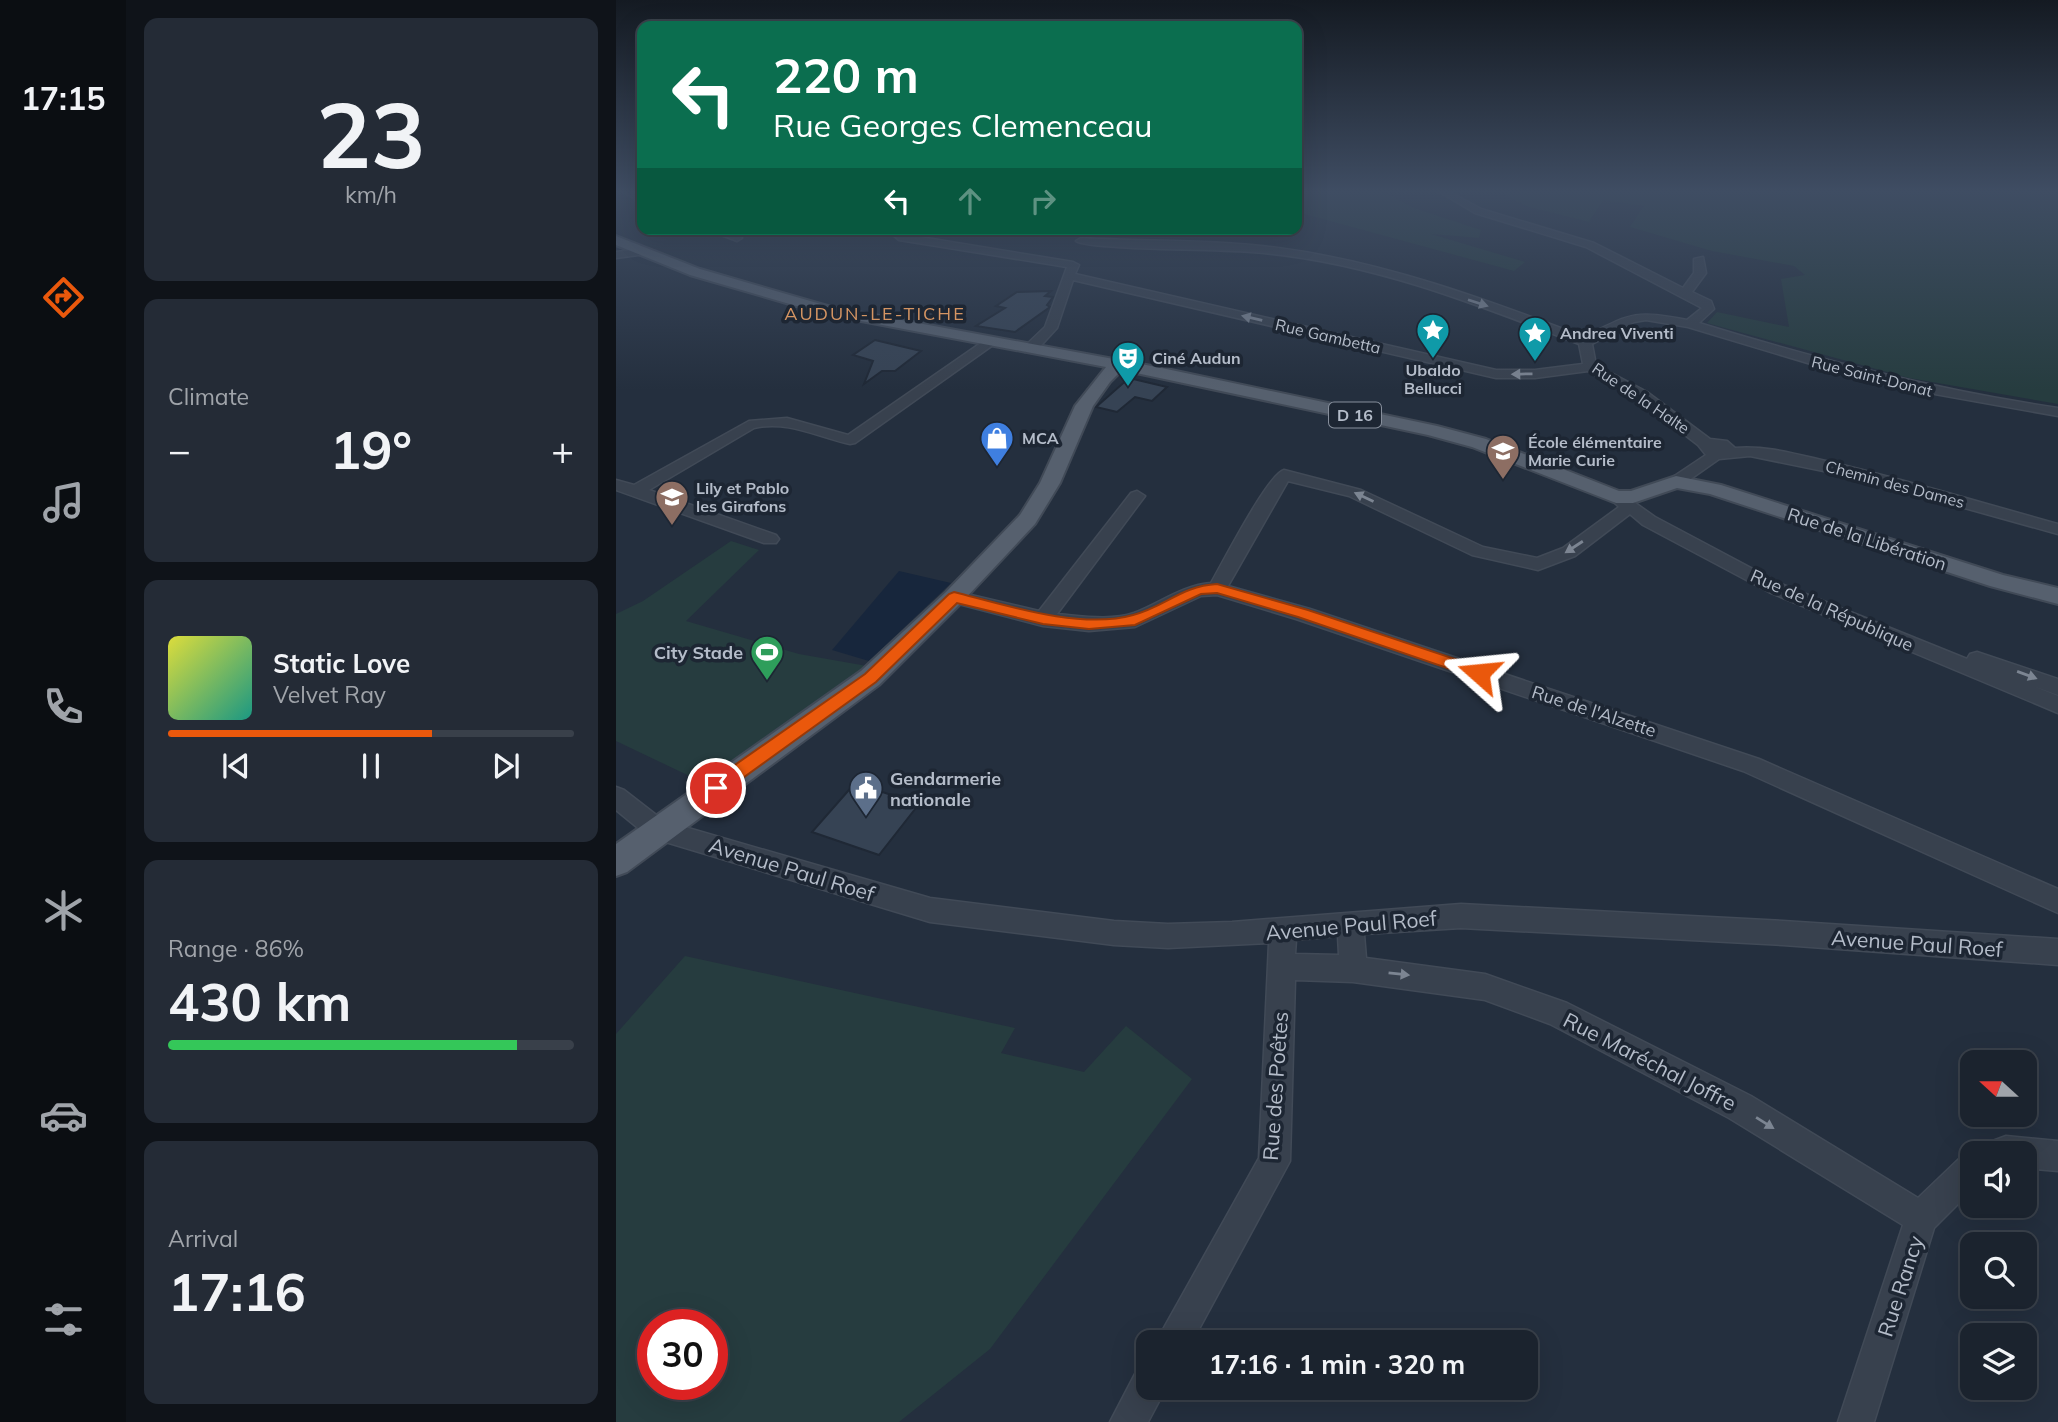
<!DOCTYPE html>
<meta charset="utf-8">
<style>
:root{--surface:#1b232e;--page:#242b36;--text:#f1f3f6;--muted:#a0a4aa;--line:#39404a;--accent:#ea580c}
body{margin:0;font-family:Mulish,sans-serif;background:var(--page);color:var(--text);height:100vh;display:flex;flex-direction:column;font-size:26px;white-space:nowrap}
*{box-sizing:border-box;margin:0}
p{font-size:23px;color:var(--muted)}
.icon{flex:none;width:38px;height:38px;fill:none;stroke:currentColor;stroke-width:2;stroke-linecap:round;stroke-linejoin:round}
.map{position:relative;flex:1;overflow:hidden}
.details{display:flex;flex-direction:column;gap:18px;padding:18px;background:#0f1319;width:490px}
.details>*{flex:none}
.banner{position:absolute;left:21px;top:21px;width:665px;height:214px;border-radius:14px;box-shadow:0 7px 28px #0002,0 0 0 2px var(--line);background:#0b6e4f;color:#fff;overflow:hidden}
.needle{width:46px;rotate:291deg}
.controls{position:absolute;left:1344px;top:1050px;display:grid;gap:14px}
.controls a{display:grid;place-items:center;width:77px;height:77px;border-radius:14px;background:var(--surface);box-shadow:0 7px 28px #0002,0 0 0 2px var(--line);font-size:35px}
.speed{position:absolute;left:21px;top:1309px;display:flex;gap:14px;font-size:35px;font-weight:700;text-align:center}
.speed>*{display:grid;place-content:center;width:91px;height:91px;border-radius:50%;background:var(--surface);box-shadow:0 7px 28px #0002,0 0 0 2px var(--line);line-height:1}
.speed .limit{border:10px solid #d22;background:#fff;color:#111}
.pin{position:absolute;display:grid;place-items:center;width:60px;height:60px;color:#fff;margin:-30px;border:4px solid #fff;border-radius:50%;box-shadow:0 2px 7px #0007}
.me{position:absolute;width:77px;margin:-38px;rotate:288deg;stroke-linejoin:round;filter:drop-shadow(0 0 5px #0008)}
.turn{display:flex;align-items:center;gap:24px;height:147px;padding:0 21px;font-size:32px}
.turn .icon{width:91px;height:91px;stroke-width:2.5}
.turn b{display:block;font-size:49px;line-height:60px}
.lanes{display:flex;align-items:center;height:66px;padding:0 21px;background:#0003;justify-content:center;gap:35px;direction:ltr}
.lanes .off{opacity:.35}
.big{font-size:52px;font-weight:700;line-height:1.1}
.details .tile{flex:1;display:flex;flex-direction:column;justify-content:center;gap:10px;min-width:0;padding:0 24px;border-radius:14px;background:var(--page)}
.details .dial{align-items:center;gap:0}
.dial b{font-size:91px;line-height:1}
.song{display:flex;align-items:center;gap:21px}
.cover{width:84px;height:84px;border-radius:10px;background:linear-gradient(135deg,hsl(60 70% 55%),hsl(170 70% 35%))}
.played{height:7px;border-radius:4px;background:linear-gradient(90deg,var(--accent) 65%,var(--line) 65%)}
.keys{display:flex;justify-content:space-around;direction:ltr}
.heat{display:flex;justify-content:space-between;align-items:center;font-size:38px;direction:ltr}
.charge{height:10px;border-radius:5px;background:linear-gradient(90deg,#34c759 86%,var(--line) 0)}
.trip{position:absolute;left:520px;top:1330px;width:402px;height:70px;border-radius:14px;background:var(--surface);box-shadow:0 7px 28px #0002,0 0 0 2px var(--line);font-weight:700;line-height:70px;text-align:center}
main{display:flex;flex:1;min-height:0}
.dock{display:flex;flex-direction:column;width:126px;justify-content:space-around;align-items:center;background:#0b0e12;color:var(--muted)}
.dock .icon{width:49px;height:49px}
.dock .on{color:var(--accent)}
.dock b{font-size:32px;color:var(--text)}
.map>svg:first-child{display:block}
.green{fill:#263c3f;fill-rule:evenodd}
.water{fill:#17263c}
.building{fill:#364354;stroke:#1f2835;stroke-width:2}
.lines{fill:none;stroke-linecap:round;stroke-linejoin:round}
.minor-casing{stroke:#414a57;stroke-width:3}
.major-casing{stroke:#414a57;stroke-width:4}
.minor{fill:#38414e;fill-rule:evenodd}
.major{fill:#56606e;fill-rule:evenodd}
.oneway{fill:#7c8592}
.route{fill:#ea580c;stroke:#983908;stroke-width:2}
.labels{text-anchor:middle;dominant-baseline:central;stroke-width:7;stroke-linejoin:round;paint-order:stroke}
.far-poi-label{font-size:16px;font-weight:bold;fill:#b4bcc9;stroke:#1d2633;text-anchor:start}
.far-street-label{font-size:16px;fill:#b4bcc9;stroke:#1d2633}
.shield{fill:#1d2633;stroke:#878f9c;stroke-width:2}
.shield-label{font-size:16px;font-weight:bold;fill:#b4bcc9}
.far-quarter-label{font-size:18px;letter-spacing:2px;fill:#d59563;stroke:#1d2633}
.street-label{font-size:18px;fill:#b4bcc9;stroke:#1d2633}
.poi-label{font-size:18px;font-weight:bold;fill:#b4bcc9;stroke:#1d2633;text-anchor:end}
.near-street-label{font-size:21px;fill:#b4bcc9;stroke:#1d2633}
</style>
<main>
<nav class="dock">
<b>17:15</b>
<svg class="icon on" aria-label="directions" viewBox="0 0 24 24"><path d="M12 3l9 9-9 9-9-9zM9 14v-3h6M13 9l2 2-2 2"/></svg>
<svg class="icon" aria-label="music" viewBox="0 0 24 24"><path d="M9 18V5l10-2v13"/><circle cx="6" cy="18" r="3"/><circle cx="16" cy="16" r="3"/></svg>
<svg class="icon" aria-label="phone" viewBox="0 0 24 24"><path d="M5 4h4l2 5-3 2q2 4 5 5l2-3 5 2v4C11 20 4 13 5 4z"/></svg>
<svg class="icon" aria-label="climate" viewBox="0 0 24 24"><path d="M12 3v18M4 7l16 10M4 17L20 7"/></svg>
<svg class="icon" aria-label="car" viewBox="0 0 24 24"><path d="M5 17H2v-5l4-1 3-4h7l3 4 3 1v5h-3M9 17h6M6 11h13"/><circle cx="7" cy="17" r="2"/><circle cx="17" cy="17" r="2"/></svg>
<svg class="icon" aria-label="filters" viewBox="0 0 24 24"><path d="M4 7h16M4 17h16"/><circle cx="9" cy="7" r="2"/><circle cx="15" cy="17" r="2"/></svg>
</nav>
<section class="details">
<div class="tile dial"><b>23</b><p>km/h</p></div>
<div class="tile"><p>Climate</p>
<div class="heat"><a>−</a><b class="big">19°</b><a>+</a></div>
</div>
<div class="tile">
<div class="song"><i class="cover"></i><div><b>Static Love</b><p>Velvet Ray</p></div></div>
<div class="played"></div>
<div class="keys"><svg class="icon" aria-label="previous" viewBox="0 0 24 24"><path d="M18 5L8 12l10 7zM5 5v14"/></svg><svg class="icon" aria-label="pause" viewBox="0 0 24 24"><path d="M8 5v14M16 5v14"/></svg><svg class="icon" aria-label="next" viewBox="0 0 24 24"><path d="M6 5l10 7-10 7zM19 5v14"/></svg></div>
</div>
<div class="tile"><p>Range · 86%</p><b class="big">430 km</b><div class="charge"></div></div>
<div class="tile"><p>Arrival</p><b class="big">17:16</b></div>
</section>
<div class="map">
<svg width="1442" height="1422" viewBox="0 0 1442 1422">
<rect width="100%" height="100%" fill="#242f3e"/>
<g class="green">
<polygon points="681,191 765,191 798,208 865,230 863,238 815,234 909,262 898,271 681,212"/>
<polygon points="883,191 1442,191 1442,404 1293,378 1091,323 1101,312 1173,327 1165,279 1189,275 1178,266 1096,251 1014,227 1028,206 987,200 973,222 910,206"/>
<polygon points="115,541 143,550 70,621 183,654 251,666 86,782 0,741 0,614 27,601"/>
<path d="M69,956L399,1028L385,1053L468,1072L510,1026L576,1079L374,1349L283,1422H0V1034ZM37,1325H96V1384H37Z"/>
</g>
<polygon class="water" points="283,571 335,583 253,661 216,650"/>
<g class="building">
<polygon points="435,291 429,296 437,297 431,305 434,307 399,332 360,326 389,308 380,306 401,292"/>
<polygon points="259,340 284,346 305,351 279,371 266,371 248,384 257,361 237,355"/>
<polygon points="513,378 551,387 536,401 519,397 501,412 480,407"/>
<polygon points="239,783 303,804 263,855 196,832"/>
</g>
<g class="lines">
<defs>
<g id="minor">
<polygon points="6,191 17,191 26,196 26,203"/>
<path d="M822,191H832L865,209L978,243L1067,288L1078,273V259L1087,257L1090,273L1076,292L1095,301L1098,309L1083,323C1201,359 1319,390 1442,408V416L1302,391L1205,367L1072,327L1030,320L1018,322L976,344L980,365L1031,392L1094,439L1111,441L1119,448C1150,445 1183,455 1214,462C1290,480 1366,503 1442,524V534L1237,477L1134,456L1103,459L1066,485H1054L1052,482L1054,479L1090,455L1082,445L1021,398L972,371L919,378H880L457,280L441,328L419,352H409V346L429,327L451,267L283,240L270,229H281L286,234L457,262L463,265L459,274L880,370H919L967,364L963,344C858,303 749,260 635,252C608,249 472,250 460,241L465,238C530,242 597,239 662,248C768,262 869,299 968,337C1016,313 1018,310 1071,320L1086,308L970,247L859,213Z"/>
<polygon points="90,229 106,229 126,238 121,241"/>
<polygon points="26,249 31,252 30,254 0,258 0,252"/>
<path d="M372,338L378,342L377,345L239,443L234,444C202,437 171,420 138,428L33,490L160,535L163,539L160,543H148L0,490V480L18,485L133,421L171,418L232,435Z"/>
<path d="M668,470L745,490L867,547L921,558L947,548L1003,507L994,498L996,495H1008L1039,517L1165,584L1351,659L1354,654L1361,652L1442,679V695L1417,686L1442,696V713L1153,592L1027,525L1014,514L959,556L922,570L856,555L733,496L672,481L612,586L694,609L1143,759L1442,889V913L1127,771L680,619L601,595L585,596L519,627L473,631L427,626L331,601L329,597L331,593L338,591L423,611L515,493L521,491L529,496L441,614C465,616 495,621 518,613C544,603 567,585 595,583C606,564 652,474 668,470Z"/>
<path d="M0,787L8,790L48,821L314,898L498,921L552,924L616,922L845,904L1167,921L1442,939V965L1167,945L845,928L748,934L750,958L869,974L951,1003L1135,1096L1302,1198L1345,1157L1356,1152L1358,1153L1356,1190L1318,1228L1258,1422H1222L1287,1225L1113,1118L934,1024L869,1000L737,982L679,980L674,1161L576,1342H540L643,1158L653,943L552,948L498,945L314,922L33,837L0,810ZM722,936L723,955L679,954L680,940Z"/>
<polygon points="1390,1136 1442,1141 1442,1171 1409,1168 1409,1153 1370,1153 1374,1142"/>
<polygon points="532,1369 532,1388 550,1388 532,1422 494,1422 519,1374"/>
</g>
<polygon id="major" points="0,236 84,269 215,307 541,367 821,426 870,439 1003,491 1015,491 1060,476 1105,485 1387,575 1442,588 1442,604 1374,586 1094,494 1061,488 1017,503 1000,503 856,447 812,435 506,370 494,382 477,406 444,483 419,524 346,602 263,685 11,872 0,876 0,844 245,671 330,592 404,515 424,483 459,406 490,367 208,314 74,275 0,245"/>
</defs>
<use href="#minor" class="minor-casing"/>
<use href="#major" class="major-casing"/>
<use href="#minor" class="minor"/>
<use href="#major" class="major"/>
</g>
<defs><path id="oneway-solid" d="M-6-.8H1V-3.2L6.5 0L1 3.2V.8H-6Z" transform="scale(1.75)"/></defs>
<g class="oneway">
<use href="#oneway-solid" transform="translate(862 303) rotate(18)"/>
<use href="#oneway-solid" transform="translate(636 318) rotate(-167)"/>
<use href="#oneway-solid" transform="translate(906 374) rotate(179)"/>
<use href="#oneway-solid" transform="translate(748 497) rotate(-155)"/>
<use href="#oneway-solid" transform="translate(958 547) rotate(147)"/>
<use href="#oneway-solid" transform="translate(1411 675) rotate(20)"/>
<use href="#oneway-solid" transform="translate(783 974) rotate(6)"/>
<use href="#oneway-solid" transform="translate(1149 1123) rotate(32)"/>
</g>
<linearGradient id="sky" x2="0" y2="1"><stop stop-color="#141a22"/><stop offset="0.49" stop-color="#3f4d63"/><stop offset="1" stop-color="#3f4d63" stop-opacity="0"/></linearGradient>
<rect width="1442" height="390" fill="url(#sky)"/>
<path class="route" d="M601,584L692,610L869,669L871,673L863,679L682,617L601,593L585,594L519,625L473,629L427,624L341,603L260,682L106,793H93L91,788L93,783L249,674L333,594L338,592C389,605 465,630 517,615C549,607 565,586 601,584Z"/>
<defs>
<symbol id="sight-pin" viewBox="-11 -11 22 30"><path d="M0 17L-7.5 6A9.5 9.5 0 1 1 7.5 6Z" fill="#0f9aa8" stroke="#1d2633"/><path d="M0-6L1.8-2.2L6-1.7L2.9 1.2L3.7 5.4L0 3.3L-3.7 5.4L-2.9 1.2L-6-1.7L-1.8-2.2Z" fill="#fff"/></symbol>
<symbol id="theatre-pin" viewBox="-11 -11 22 30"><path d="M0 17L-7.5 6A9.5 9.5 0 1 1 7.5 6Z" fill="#0f9aa8" stroke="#1d2633"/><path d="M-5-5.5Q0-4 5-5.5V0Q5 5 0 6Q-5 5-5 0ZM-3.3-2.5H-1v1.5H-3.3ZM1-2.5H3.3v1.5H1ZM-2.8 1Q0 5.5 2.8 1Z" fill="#fff"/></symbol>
<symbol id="shop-pin" viewBox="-11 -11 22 30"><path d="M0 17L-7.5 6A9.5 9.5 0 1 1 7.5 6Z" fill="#3f7fe0" stroke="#1d2633"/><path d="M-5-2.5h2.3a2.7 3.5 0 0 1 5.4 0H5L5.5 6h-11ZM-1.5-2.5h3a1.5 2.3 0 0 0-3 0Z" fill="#fff"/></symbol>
<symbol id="school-pin" viewBox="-11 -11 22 30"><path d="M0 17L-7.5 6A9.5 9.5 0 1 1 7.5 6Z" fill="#8d6e63" stroke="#1d2633"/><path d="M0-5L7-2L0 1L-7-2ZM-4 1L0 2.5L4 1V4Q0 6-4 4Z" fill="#fff"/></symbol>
<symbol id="stadium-pin" viewBox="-11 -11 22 30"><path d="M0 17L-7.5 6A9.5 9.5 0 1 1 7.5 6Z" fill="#2e9e5b" stroke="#1d2633"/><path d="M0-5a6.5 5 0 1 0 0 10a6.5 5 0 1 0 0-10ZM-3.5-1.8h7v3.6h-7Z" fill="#fff"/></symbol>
<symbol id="civic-pin" viewBox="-11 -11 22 30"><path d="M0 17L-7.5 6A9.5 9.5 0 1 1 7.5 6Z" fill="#5c6f8a" stroke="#1d2633"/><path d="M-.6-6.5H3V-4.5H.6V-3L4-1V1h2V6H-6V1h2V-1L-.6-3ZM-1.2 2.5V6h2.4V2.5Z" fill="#fff"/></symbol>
</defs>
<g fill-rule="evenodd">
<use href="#sight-pin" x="798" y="311" width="38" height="52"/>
<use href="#sight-pin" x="900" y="314" width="38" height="52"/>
<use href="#theatre-pin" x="493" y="339" width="38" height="52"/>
<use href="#shop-pin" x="362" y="419" width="38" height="52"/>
<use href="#school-pin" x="868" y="432" width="38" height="52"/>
<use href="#school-pin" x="37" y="478" width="38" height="52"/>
<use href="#stadium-pin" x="132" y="633" width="38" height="52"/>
<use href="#civic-pin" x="231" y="769" width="38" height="52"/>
</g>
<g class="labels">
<g class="far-poi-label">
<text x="944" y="333">Andrea Viventi</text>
<text x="536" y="358">Ciné Audun</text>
<text x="817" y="370" text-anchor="middle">Ubaldo<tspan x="817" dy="18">Bellucci</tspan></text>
<text x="406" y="438">MCA</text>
<text x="912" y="442">École élémentaire<tspan x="912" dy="18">Marie Curie</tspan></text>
<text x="80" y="488">Lily et Pablo<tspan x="80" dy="18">les Girafons</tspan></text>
</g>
<g class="far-street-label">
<text transform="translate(712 336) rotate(13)">Rue Gambetta</text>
<text transform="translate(1256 376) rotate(14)">Rue Saint-Donat</text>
<text transform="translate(1025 398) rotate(34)">Rue de la Halte</text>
<text transform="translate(1279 484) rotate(15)">Chemin des Dames</text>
</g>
<rect class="shield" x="713" y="402.5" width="52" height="25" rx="5"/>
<g class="shield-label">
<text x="739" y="415">D 16</text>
</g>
<g class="far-quarter-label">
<text x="259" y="313">AUDUN-LE-TICHE</text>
</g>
<g class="street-label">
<text transform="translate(1251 539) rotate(18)">Rue de la Libération</text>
<text transform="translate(1216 610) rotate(24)">Rue de la République</text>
<text transform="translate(978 711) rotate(18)">Rue de l'Alzette</text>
</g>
<g class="poi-label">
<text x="127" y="652">City Stade</text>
<text x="274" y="778" text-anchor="start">Gendarmerie<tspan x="274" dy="21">nationale</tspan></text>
</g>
<g class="near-street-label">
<text transform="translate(176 869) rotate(17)">Avenue Paul Roef</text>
<text transform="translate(735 925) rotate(-5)">Avenue Paul Roef</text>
<text transform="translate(1301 943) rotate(4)">Avenue Paul Roef</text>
<text transform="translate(1034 1061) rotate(27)">Rue Maréchal Joffre</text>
<text transform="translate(659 1086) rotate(-86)">Rue des Poêtes</text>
<text transform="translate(1284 1286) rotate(-72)">Rue Rancy</text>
</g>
</g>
</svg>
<div class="controls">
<a><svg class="needle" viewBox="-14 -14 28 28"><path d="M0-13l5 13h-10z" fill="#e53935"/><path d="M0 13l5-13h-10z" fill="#a0a4aa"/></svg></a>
<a><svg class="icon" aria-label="sound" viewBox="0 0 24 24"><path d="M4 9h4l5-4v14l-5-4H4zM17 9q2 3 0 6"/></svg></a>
<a><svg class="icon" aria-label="search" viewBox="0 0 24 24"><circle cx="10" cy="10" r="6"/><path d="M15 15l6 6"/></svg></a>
<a><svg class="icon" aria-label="layers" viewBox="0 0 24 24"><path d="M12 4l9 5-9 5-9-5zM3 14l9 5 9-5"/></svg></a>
</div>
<div class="speed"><div class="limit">30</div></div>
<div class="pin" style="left:100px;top:788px;background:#d93025"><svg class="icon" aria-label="arrive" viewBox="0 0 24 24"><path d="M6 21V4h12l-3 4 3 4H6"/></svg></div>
<svg class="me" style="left:863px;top:673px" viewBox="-20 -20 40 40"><path d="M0-17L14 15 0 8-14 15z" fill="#ea580c" stroke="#fff" stroke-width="4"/></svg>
<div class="trip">17:16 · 1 min · 320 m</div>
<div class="banner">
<div class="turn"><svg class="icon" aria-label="left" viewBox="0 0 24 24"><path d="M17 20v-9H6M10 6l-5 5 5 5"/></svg><div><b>220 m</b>Rue Georges Clemenceau</div></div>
<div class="lanes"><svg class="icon" aria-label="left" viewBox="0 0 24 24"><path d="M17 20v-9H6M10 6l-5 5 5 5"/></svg><svg class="icon off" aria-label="ahead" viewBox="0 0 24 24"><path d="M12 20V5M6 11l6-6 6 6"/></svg><svg class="icon off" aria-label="right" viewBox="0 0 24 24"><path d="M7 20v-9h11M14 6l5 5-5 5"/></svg></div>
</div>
</div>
</main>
